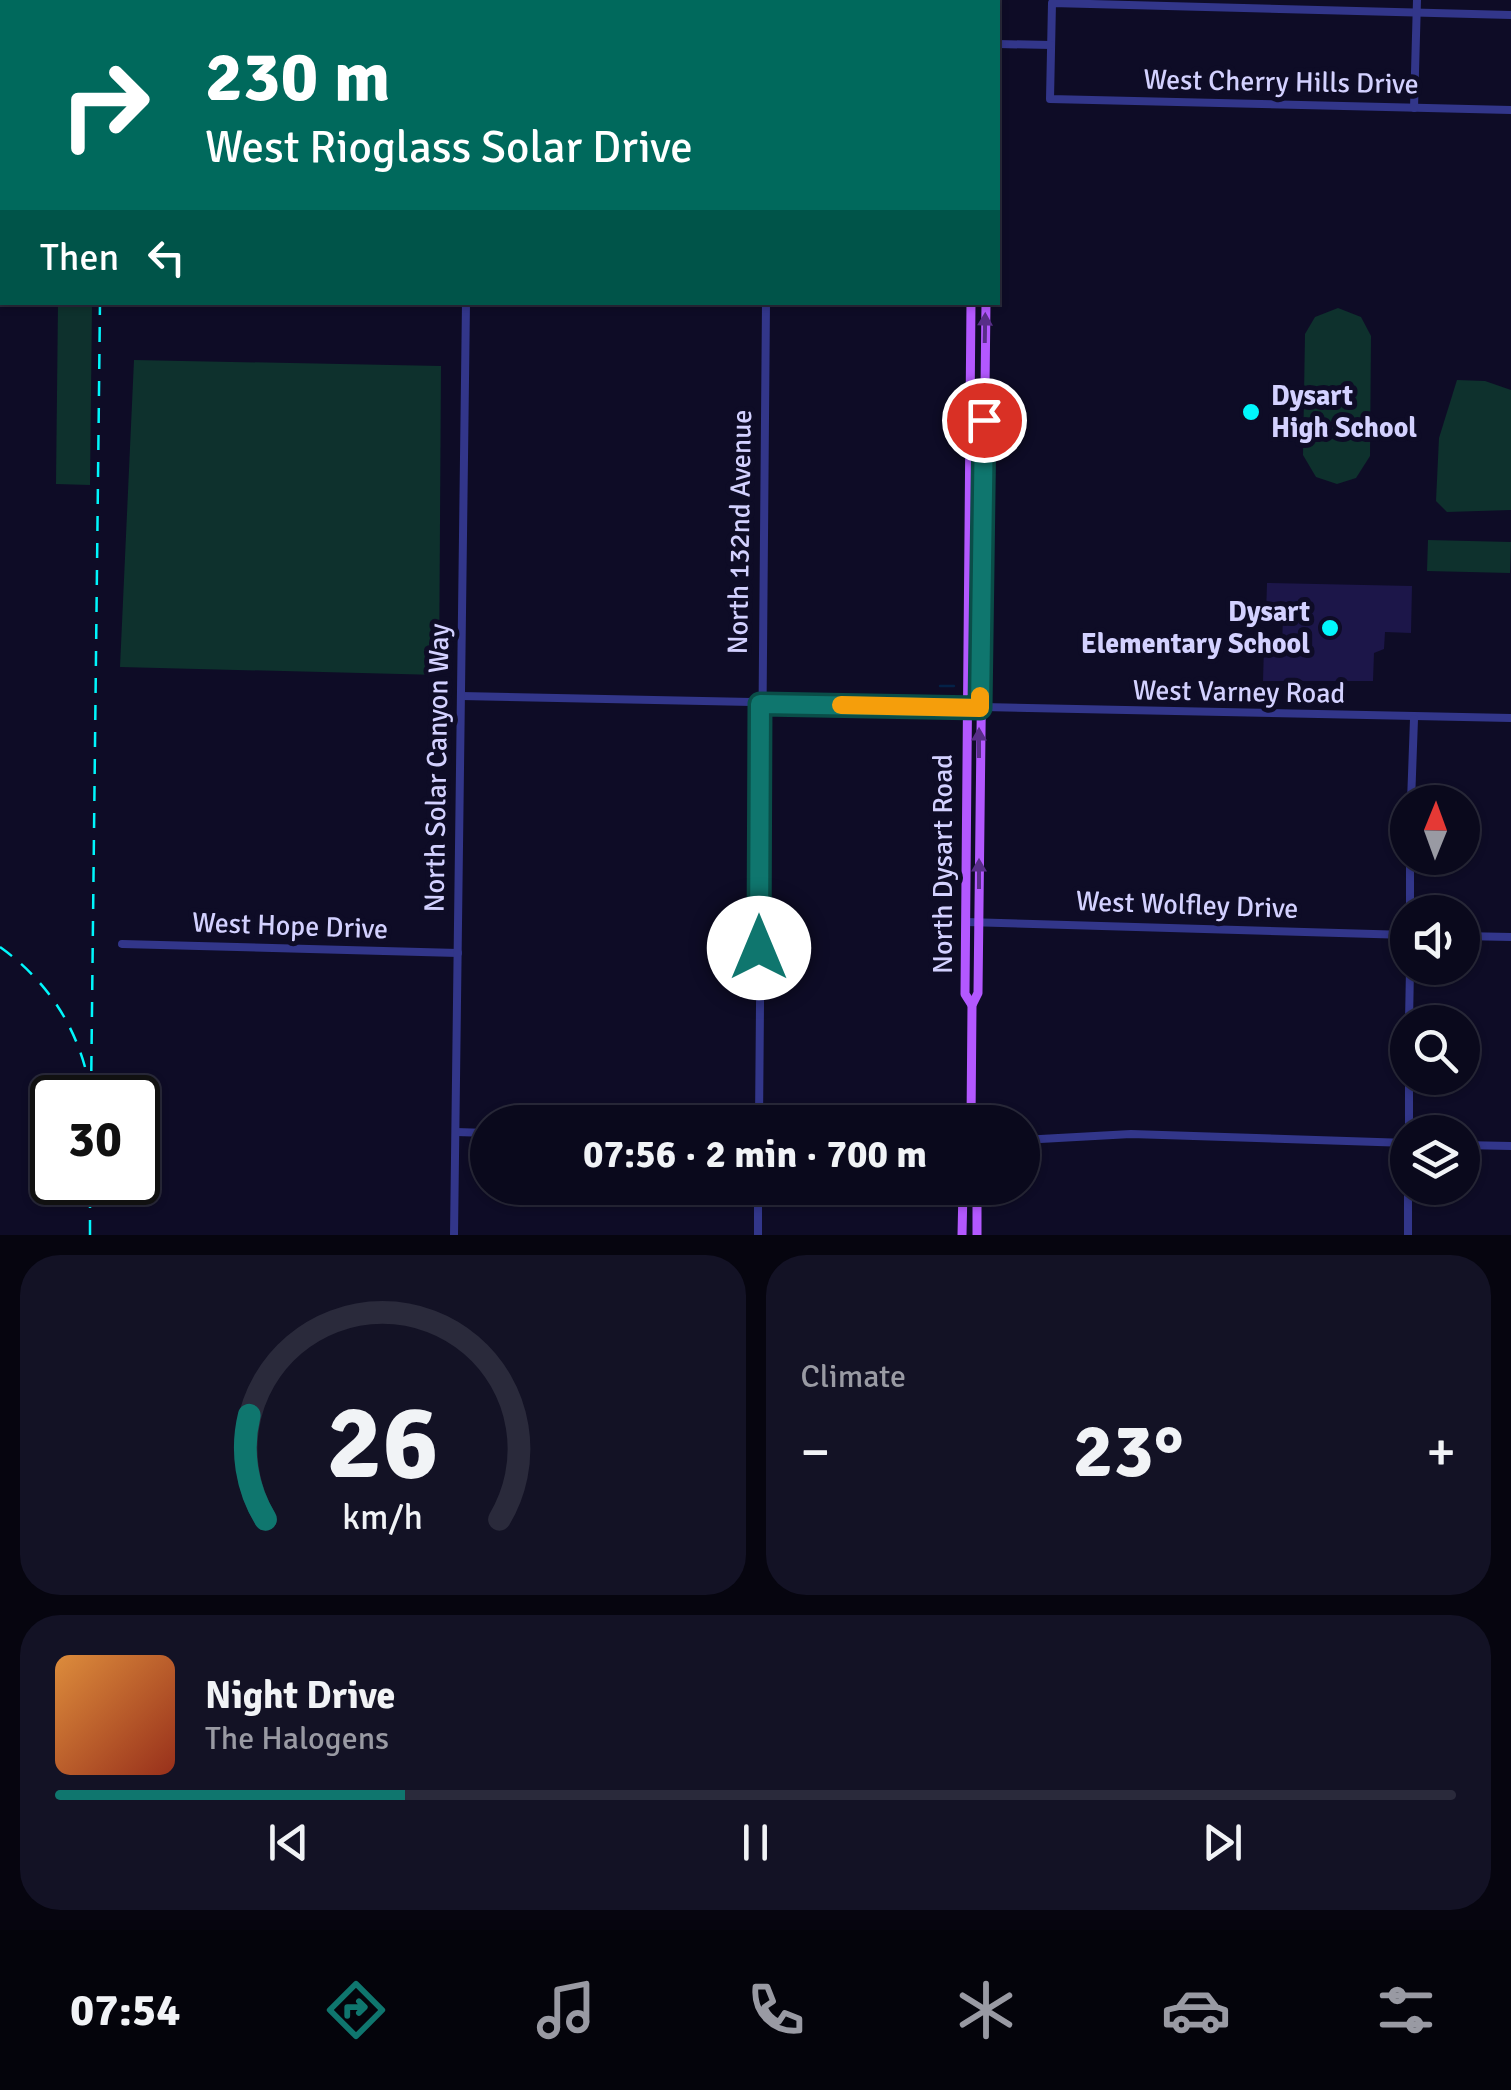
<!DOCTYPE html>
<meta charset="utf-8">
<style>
:root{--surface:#0a091c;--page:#131225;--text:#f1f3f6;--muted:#999aa3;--line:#2a2a3b;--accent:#0f766e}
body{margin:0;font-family:Signika,sans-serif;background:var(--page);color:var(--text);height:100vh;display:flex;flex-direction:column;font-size:38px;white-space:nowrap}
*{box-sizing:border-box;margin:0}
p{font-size:32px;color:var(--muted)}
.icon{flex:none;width:55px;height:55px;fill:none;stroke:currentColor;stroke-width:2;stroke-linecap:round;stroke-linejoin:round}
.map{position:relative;height:1235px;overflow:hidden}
.drawer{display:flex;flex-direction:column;gap:20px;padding:20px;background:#06050f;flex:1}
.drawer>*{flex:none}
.top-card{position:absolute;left:0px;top:0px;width:1000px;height:305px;box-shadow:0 2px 8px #0004,0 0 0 2px var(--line);background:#00695c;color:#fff;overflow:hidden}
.needle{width:65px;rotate:1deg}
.tools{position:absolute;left:1390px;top:785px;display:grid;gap:20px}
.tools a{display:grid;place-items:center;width:90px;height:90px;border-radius:50%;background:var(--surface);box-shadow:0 2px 8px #0004,0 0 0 2px var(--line);font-size:50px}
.speed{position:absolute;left:30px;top:1075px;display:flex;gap:20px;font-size:50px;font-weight:700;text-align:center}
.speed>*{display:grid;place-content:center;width:130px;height:130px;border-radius:50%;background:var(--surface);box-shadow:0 2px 8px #0004,0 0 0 2px var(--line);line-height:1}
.speed .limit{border:5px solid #111;border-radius:15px;background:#fff;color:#111}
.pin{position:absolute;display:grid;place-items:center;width:85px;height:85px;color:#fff;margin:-42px;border:5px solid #fff;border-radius:50%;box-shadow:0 2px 10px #0007}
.me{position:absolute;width:110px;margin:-55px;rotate:0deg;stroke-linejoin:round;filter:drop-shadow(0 0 8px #0008)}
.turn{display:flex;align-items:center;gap:35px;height:210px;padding:0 40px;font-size:45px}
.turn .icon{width:130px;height:130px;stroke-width:2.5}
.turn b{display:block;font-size:70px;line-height:85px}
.then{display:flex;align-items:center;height:95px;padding:0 40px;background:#0003;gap:20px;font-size:38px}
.big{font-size:75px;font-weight:700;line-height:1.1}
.drawer .widget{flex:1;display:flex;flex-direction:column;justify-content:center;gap:15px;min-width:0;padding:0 35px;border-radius:40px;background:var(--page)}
.drawer .dial{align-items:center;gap:0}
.dial svg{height:260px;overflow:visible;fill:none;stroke:var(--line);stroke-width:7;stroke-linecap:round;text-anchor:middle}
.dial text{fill:var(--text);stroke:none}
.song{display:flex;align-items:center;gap:30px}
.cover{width:120px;height:120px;border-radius:15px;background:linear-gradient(135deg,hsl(30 70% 55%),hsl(10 70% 35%))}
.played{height:10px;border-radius:5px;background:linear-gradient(90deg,var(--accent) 25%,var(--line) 25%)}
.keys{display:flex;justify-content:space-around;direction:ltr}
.heat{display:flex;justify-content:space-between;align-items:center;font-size:55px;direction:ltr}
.drawer .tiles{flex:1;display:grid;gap:20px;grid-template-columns:1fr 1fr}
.widget:last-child{grid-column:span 2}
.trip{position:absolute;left:470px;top:1105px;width:570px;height:100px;border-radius:50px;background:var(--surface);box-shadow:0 2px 8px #0004,0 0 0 2px var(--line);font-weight:700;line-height:100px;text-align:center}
.menu{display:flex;height:160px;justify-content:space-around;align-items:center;background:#04040b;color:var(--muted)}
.menu .icon{width:70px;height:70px}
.menu .current{color:var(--accent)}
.menu b{font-size:45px;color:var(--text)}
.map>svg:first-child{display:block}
.green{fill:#0e312d}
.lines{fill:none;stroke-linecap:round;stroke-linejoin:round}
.stream{stroke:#042247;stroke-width:2.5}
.building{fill:#1c1649}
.minor{stroke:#32368a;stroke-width:8}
.major{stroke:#b358ff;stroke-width:9}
.rail{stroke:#00f7fc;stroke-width:2.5;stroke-dasharray:15 12;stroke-linecap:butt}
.oneway{fill:#582e88}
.route-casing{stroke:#0a4d48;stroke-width:25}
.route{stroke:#0f766e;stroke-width:18}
.slow{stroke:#f59e0b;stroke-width:18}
.poi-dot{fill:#00f7fc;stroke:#0e0c26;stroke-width:4}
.labels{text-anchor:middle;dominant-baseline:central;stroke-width:10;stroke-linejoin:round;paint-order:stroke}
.street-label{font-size:28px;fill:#d3d1ff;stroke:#0e0c26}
.poi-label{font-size:28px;font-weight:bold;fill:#d3d1ff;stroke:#0e0c26;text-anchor:start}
</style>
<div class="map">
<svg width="1511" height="1235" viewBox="0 0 1511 1235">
<rect width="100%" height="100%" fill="#0e0c26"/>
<g class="green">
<polygon points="58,303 92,303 90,485 56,484"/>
<polygon points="1338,308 1361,317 1371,336 1370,456 1356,478 1337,484 1316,477 1303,455 1305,334 1315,317"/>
<polygon points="134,360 441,366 439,675 120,667"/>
<polygon points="1457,380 1485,381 1511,390 1511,510 1447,512 1436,501 1439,438"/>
<polygon points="1428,540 1511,542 1510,573 1427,571"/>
</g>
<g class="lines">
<polyline class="stream" points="940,686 954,686"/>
</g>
<polygon class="building" points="1267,583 1412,586 1411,633 1385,632 1384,649 1374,653 1373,681 1263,681 1264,646 1282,646 1283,616 1266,616"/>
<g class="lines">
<g class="minor">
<polyline points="469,2 469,0"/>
<polyline points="769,2 769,0"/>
<polyline points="1511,15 1052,3 1050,99 1511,110"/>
<polyline points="998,44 1051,45"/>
<polyline points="1414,108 1417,0"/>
<polyline points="461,696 1511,718"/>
<polyline points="1411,802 1414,719"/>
<polyline points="1410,912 1410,858"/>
<polyline points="966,922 1408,935"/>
<polyline points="1462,936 1511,937"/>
<polyline points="122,944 458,953"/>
<polyline points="1409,1022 1410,968"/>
<polyline points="759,1122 766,302"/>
<polyline points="456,1132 488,1133"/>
<polyline points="1409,1132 1409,1078"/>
<polyline points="1022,1140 1131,1134 1408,1143"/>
<polyline points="1462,1145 1511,1146"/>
<polyline points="454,1235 466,302"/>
<polyline points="758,1235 758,1188"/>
<polyline points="1408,1235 1408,1188"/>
</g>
<g class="major">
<polyline points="988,2 988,0"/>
<polyline points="971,302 965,994 972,1005"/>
<polyline points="971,1122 972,1005 978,993 986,302"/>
<polyline points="962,1235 963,1188"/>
<polyline points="977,1235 977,1188"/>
</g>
<g class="rail">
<polyline points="105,2 105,0"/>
<polyline points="126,2 126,0"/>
<path d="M0,947C42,977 71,1017 85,1067"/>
<polyline points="91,1098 100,302"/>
<polyline points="90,1235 90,1182"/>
</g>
</g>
<defs><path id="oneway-solid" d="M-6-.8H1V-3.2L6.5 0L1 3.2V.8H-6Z" transform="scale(2.5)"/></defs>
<g class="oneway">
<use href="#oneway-solid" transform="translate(985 328) rotate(-89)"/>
<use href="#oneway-solid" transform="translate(979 743) rotate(-90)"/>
<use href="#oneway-solid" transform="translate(979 874) rotate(-90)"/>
</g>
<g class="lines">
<defs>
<polyline id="route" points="759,948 760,704 980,708 984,420"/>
</defs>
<use href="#route" class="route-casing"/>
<use href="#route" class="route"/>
<polyline class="slow" points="841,705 980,708 980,696"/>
</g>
<g class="poi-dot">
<circle cx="1251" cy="412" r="10"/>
<circle cx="1330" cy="628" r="10"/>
</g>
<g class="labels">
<g class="street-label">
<text transform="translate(1281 82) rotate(1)">West Cherry Hills Drive</text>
<text transform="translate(740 532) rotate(-89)">North 132nd Avenue</text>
<text transform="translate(1239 692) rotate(1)">West Varney Road</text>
<text transform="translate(437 768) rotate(-89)">North Solar Canyon Way</text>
<text transform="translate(943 864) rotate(-90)">North Dysart Road</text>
<text transform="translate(1187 905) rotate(2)">West Wolfley Drive</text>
<text transform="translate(290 926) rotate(2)">West Hope Drive</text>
</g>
<g class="poi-label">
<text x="1271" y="396">Dysart<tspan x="1271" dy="32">High School</tspan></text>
<text x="1310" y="612" text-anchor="end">Dysart<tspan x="1310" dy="32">Elementary School</tspan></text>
</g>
</g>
</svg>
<div class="tools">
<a><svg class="needle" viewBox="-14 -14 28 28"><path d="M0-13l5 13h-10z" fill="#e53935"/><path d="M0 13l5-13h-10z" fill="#999aa3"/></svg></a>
<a><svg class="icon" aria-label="sound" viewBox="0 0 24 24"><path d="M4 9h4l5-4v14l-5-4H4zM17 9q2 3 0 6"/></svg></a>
<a><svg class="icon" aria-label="search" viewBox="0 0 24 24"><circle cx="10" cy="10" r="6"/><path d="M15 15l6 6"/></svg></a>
<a><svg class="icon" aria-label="layers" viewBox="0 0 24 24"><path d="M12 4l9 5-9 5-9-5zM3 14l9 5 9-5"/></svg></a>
</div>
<div class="speed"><div class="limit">30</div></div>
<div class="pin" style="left:984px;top:420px;background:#d93025"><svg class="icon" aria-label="arrive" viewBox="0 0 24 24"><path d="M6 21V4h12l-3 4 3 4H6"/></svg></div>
<svg class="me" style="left:759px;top:948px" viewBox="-20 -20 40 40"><circle r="19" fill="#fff"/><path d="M0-13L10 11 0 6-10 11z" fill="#0f766e"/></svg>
<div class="trip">07:56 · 2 min · 700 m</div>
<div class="top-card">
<div class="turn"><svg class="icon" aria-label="right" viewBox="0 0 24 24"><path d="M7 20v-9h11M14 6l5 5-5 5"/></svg><div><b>230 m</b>West Rioglass Solar Drive</div></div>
<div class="then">Then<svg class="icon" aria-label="left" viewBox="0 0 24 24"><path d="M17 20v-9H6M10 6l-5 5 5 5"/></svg></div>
</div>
</div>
<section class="drawer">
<div class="tiles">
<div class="widget dial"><svg viewBox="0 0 100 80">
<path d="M14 69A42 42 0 1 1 86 69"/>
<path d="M14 69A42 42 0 0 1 9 37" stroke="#0f766e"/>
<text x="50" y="56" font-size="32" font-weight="700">26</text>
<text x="50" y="72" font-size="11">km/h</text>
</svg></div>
<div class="widget"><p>Climate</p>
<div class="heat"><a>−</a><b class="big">23°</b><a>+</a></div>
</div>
<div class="widget">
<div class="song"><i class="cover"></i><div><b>Night Drive</b><p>The Halogens</p></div></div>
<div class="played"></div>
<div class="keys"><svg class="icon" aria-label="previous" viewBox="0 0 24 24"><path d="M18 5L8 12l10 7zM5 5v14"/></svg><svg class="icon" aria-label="pause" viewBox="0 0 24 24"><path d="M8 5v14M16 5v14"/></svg><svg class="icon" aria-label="next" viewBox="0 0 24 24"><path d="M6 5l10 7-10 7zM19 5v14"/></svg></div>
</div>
</div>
</section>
<nav class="menu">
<b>07:54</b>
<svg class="icon current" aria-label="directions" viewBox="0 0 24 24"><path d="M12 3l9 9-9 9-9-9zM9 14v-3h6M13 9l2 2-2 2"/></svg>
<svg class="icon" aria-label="music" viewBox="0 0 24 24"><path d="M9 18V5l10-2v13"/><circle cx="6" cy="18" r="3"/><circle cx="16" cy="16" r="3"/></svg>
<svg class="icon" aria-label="phone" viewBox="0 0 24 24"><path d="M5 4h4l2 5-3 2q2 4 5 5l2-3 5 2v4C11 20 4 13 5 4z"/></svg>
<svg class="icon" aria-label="climate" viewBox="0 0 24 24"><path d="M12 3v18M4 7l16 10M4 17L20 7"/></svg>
<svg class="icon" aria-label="car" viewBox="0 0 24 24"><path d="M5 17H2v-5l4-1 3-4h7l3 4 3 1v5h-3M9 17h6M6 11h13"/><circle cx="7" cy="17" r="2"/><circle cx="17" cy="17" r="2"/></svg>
<svg class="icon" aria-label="filters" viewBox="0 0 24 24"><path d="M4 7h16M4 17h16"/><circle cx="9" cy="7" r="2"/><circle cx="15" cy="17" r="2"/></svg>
</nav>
